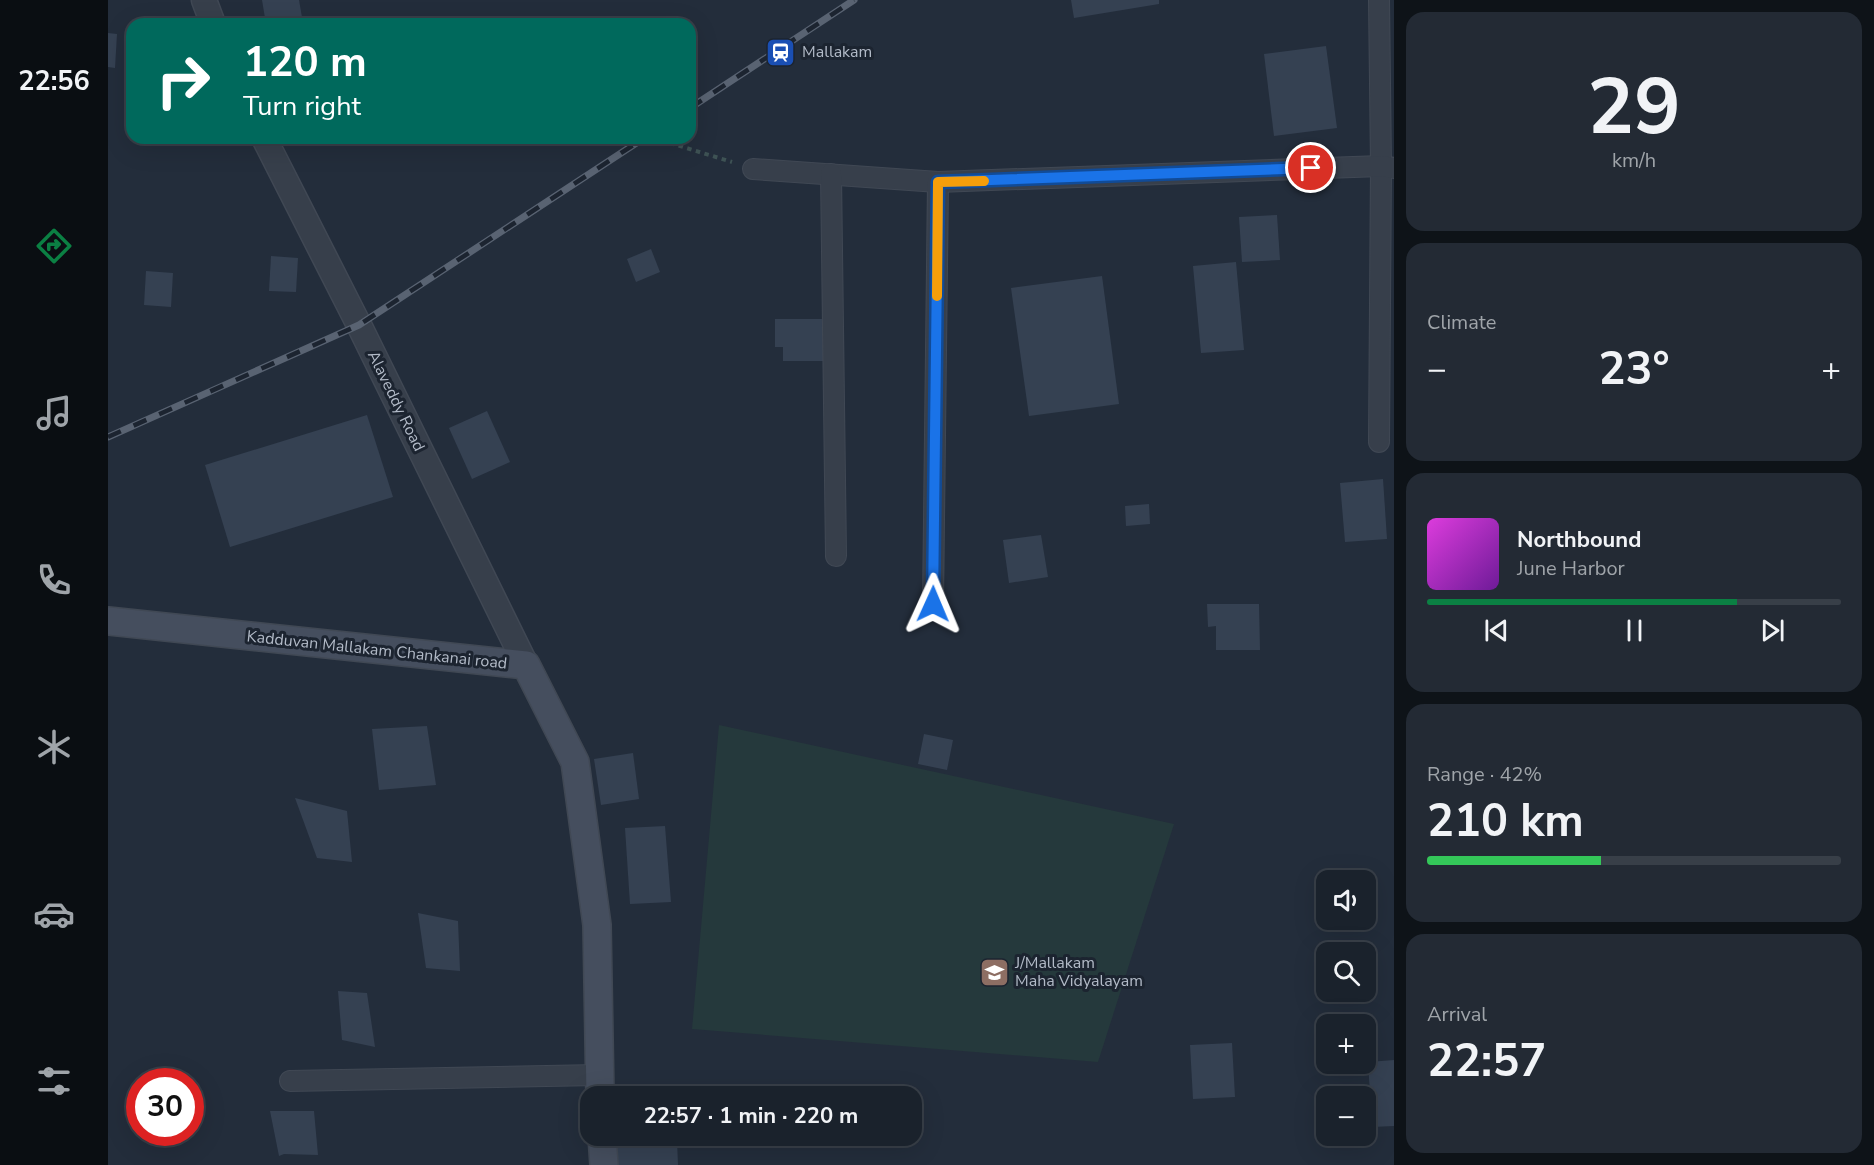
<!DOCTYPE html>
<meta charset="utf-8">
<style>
:root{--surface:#1a222c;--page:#232a34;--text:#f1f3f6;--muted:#9fa4a9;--line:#383f48;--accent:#0b8043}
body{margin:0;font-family:"Nunito Sans",sans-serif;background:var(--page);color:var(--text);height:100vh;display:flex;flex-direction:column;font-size:22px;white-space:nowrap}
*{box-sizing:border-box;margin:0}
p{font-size:20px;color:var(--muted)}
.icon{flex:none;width:33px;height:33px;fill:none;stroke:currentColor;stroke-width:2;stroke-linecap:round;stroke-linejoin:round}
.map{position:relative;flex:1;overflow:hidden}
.sheet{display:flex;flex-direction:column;gap:12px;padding:12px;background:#0e1318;width:480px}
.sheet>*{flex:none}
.banner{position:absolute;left:18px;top:18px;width:570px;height:126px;border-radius:18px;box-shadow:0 6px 24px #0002,0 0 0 2px var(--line);background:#00695c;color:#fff;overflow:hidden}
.buttons{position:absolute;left:1208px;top:870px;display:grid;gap:12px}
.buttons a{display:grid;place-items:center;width:60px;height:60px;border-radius:12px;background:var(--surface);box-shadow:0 6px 24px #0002,0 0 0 2px var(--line);font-size:30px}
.speed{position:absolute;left:18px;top:1068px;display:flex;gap:12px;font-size:30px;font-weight:700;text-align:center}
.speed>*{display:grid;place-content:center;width:78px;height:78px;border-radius:50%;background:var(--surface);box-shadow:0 6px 24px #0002,0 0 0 2px var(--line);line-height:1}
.speed .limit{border:9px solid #d22;background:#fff;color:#111}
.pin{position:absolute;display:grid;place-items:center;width:51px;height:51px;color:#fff;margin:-26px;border:3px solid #fff;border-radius:50%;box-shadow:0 2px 6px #0007}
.me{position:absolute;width:66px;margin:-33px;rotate:1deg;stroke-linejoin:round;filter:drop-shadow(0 0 4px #0008)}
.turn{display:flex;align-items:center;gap:21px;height:126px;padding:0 18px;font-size:27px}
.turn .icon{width:78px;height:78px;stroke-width:2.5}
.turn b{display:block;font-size:42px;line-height:51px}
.big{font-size:45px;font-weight:700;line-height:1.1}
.sheet .widget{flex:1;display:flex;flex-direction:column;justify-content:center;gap:9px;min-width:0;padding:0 21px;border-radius:18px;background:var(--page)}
.sheet .dial{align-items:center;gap:0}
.dial b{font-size:78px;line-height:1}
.song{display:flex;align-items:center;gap:18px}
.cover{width:72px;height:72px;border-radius:9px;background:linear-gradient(135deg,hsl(300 70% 55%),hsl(280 70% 35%))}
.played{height:6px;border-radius:3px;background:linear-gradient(90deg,var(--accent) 75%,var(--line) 75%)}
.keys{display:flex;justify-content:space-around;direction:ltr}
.heat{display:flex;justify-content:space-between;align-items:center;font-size:33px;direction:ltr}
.charge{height:9px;border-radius:4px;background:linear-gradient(90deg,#34c759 42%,var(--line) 0)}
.trip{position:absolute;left:472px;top:1086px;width:342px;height:60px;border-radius:18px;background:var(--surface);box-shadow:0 6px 24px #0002,0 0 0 2px var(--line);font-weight:700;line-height:60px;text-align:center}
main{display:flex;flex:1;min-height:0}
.tab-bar{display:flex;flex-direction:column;width:108px;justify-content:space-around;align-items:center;background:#0a0e12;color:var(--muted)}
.tab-bar .icon{width:42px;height:42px}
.tab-bar .active{color:var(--accent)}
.tab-bar b{font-size:27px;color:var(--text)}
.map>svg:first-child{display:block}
.green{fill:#25393c}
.building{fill:#354152}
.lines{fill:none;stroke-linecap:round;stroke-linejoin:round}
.minor-casing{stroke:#404854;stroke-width:22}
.tertiary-casing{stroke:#404854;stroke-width:27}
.secondary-casing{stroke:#404854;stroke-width:30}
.path{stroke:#3e5254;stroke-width:4;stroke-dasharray:4.5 4.5;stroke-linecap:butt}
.minor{stroke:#373f4b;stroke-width:20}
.tertiary{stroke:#373f4b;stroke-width:24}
.secondary{stroke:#454e5e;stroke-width:27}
.rail-casing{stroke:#596372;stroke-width:7}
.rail{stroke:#1c2430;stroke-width:4.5;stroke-dasharray:14;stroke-linecap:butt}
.route-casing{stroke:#114b97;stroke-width:15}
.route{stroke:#1a73e8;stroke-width:10}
.slow{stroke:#f59e0b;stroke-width:10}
.labels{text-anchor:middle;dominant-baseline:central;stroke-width:6;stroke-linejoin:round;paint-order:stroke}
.poi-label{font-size:16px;fill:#b2bac7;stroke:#1c2430;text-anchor:start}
.street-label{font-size:16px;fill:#b2bac7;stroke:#1c2430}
</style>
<main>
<nav class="tab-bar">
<b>22:56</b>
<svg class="icon active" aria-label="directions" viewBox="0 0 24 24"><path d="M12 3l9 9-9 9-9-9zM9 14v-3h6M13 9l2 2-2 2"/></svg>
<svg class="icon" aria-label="music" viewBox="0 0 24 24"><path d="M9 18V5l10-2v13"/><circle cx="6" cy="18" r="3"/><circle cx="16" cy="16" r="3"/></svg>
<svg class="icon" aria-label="phone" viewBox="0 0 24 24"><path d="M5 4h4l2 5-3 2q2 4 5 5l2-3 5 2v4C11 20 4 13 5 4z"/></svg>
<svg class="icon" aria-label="climate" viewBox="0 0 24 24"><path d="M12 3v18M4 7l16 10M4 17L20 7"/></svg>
<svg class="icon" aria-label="car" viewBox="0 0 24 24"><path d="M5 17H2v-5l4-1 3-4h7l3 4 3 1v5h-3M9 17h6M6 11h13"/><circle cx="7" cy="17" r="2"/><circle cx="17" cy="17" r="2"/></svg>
<svg class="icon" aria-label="filters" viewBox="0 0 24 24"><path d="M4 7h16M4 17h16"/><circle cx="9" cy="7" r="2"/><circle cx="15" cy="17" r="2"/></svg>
</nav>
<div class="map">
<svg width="1286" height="1165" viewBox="0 0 1286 1165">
<rect width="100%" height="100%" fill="#232d3b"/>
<polygon class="green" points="611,725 1066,824 990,1062 584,1029"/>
<g class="building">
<polygon points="154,0 191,0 195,23 158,24"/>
<polygon points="963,0 1051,0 1051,4 966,18"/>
<polygon points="0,33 9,34 7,68 0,67"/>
<polygon points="1218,46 1229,128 1166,136 1156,54"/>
<polygon points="1169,215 1172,260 1134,262 1131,217"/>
<polygon points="543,249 552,272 528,282 519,259"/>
<polygon points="163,256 190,258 188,292 161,291"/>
<polygon points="1128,262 1136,350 1093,353 1085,266"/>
<polygon points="38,271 65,273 63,307 36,305"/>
<polygon points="994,276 1011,404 921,416 903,288"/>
<polygon points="667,319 720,319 720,361 675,361 675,347 667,347"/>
<polygon points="379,411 402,462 364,479 341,428"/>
<polygon points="259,415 285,497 122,547 97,465"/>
<polygon points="1275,479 1279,539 1237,542 1232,483"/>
<polygon points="1041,504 1042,524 1018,526 1017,506"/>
<polygon points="933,535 940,577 901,583 895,540"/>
<polygon points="1099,604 1151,604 1152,650 1108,650 1108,626 1100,627"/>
<polygon points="319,726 328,785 271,790 264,729"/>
<polygon points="816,734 845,740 839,770 810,764"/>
<polygon points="525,753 531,799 493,805 486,759"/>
<polygon points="187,798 239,811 244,862 209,858"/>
<polygon points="557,826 563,902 522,904 517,828"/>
<polygon points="310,913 350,921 352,971 318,968"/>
<polygon points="230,991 259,993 267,1047 234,1040"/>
<polygon points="1124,1043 1127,1097 1085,1099 1082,1045"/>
<polygon points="1286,1060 1286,1126 1264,1127 1260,1062"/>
<polygon points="162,1111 206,1111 210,1155 176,1154 171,1156"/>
<polygon points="569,1140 570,1165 501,1165 500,1141"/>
</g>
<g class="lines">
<defs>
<g id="minor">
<polyline points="1271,0 1273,166 1271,442"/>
<polyline points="645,169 830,182 1273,166 1286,168"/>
<polyline points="723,174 728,556"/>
<polyline points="825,604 830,182"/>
<polyline points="182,1081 490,1075"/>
</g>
<g id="tertiary">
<polyline points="96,0 105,24"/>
<polyline points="156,138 251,325 418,665"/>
</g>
<g id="secondary">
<polyline points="0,621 418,665 467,762 489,925 492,1096"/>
<polyline points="494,1136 496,1165"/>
</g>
</defs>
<use href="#minor" class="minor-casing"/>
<use href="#tertiary" class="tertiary-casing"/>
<use href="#secondary" class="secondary-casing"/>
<polyline class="path" points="562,143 624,162"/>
<use href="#minor" class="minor"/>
<use href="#tertiary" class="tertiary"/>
<use href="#secondary" class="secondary"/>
<defs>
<g id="rail">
<polyline points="582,108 746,0"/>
<polyline points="0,437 251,325 536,138"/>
</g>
</defs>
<use href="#rail" class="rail-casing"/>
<use href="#rail" class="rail"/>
</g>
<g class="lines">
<defs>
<polyline id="route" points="825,604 830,182 1203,168"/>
</defs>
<use href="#route" class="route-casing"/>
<use href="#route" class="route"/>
<polyline class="slow" points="829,296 830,182 876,181"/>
</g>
<defs>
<symbol id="station-square" viewBox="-11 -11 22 22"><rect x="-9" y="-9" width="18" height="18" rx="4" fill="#1a4fb4" stroke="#1c2430"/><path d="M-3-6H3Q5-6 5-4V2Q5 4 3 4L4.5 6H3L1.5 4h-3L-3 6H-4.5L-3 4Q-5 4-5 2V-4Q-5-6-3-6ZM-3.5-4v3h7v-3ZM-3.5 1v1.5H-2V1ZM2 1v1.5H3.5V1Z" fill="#fff"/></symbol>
<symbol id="school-square" viewBox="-11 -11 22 22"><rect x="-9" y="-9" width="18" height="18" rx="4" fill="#8d6e63" stroke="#1c2430"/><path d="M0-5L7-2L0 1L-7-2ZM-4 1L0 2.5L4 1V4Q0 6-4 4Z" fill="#fff"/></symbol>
</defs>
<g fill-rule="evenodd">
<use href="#station-square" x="656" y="36" width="33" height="33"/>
<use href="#school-square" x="870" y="956" width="33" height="33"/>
</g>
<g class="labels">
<g class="poi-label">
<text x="694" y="52">Mallakam</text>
<text x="907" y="963">J/Mallakam<tspan x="907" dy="18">Maha Vidyalayam</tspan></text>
</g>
<g class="street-label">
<text transform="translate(288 401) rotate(64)">Alaveddy Road</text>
<text transform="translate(269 650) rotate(6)">Kadduvan Mallakam Chankanai road</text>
</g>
</g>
</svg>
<div class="buttons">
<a><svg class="icon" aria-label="sound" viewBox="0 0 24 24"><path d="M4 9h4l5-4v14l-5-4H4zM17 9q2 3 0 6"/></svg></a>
<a><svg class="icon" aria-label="search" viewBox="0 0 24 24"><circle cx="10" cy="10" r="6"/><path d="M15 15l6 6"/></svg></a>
<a>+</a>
<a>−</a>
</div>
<div class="speed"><div class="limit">30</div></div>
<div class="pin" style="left:1203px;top:168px;background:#d93025"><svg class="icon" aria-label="arrive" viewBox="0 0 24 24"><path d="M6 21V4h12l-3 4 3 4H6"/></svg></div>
<svg class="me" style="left:825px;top:604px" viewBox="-20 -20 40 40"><path d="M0-17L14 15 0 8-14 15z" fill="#1a73e8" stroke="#fff" stroke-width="4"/></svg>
<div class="trip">22:57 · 1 min · 220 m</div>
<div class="banner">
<div class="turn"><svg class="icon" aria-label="right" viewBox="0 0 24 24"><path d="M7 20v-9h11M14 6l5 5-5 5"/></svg><div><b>120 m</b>Turn right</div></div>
</div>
</div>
<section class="sheet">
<div class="widget dial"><b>29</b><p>km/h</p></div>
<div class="widget"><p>Climate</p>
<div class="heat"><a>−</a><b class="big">23°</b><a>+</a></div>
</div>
<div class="widget">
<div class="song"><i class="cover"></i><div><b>Northbound</b><p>June Harbor</p></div></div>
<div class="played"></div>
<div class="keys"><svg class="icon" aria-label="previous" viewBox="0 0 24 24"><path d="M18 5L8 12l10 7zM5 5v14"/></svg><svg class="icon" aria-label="pause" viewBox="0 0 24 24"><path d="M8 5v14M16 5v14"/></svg><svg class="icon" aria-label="next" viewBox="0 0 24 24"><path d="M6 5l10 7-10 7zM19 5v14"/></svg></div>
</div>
<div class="widget"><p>Range · 42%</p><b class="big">210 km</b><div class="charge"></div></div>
<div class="widget"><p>Arrival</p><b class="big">22:57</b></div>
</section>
</main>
